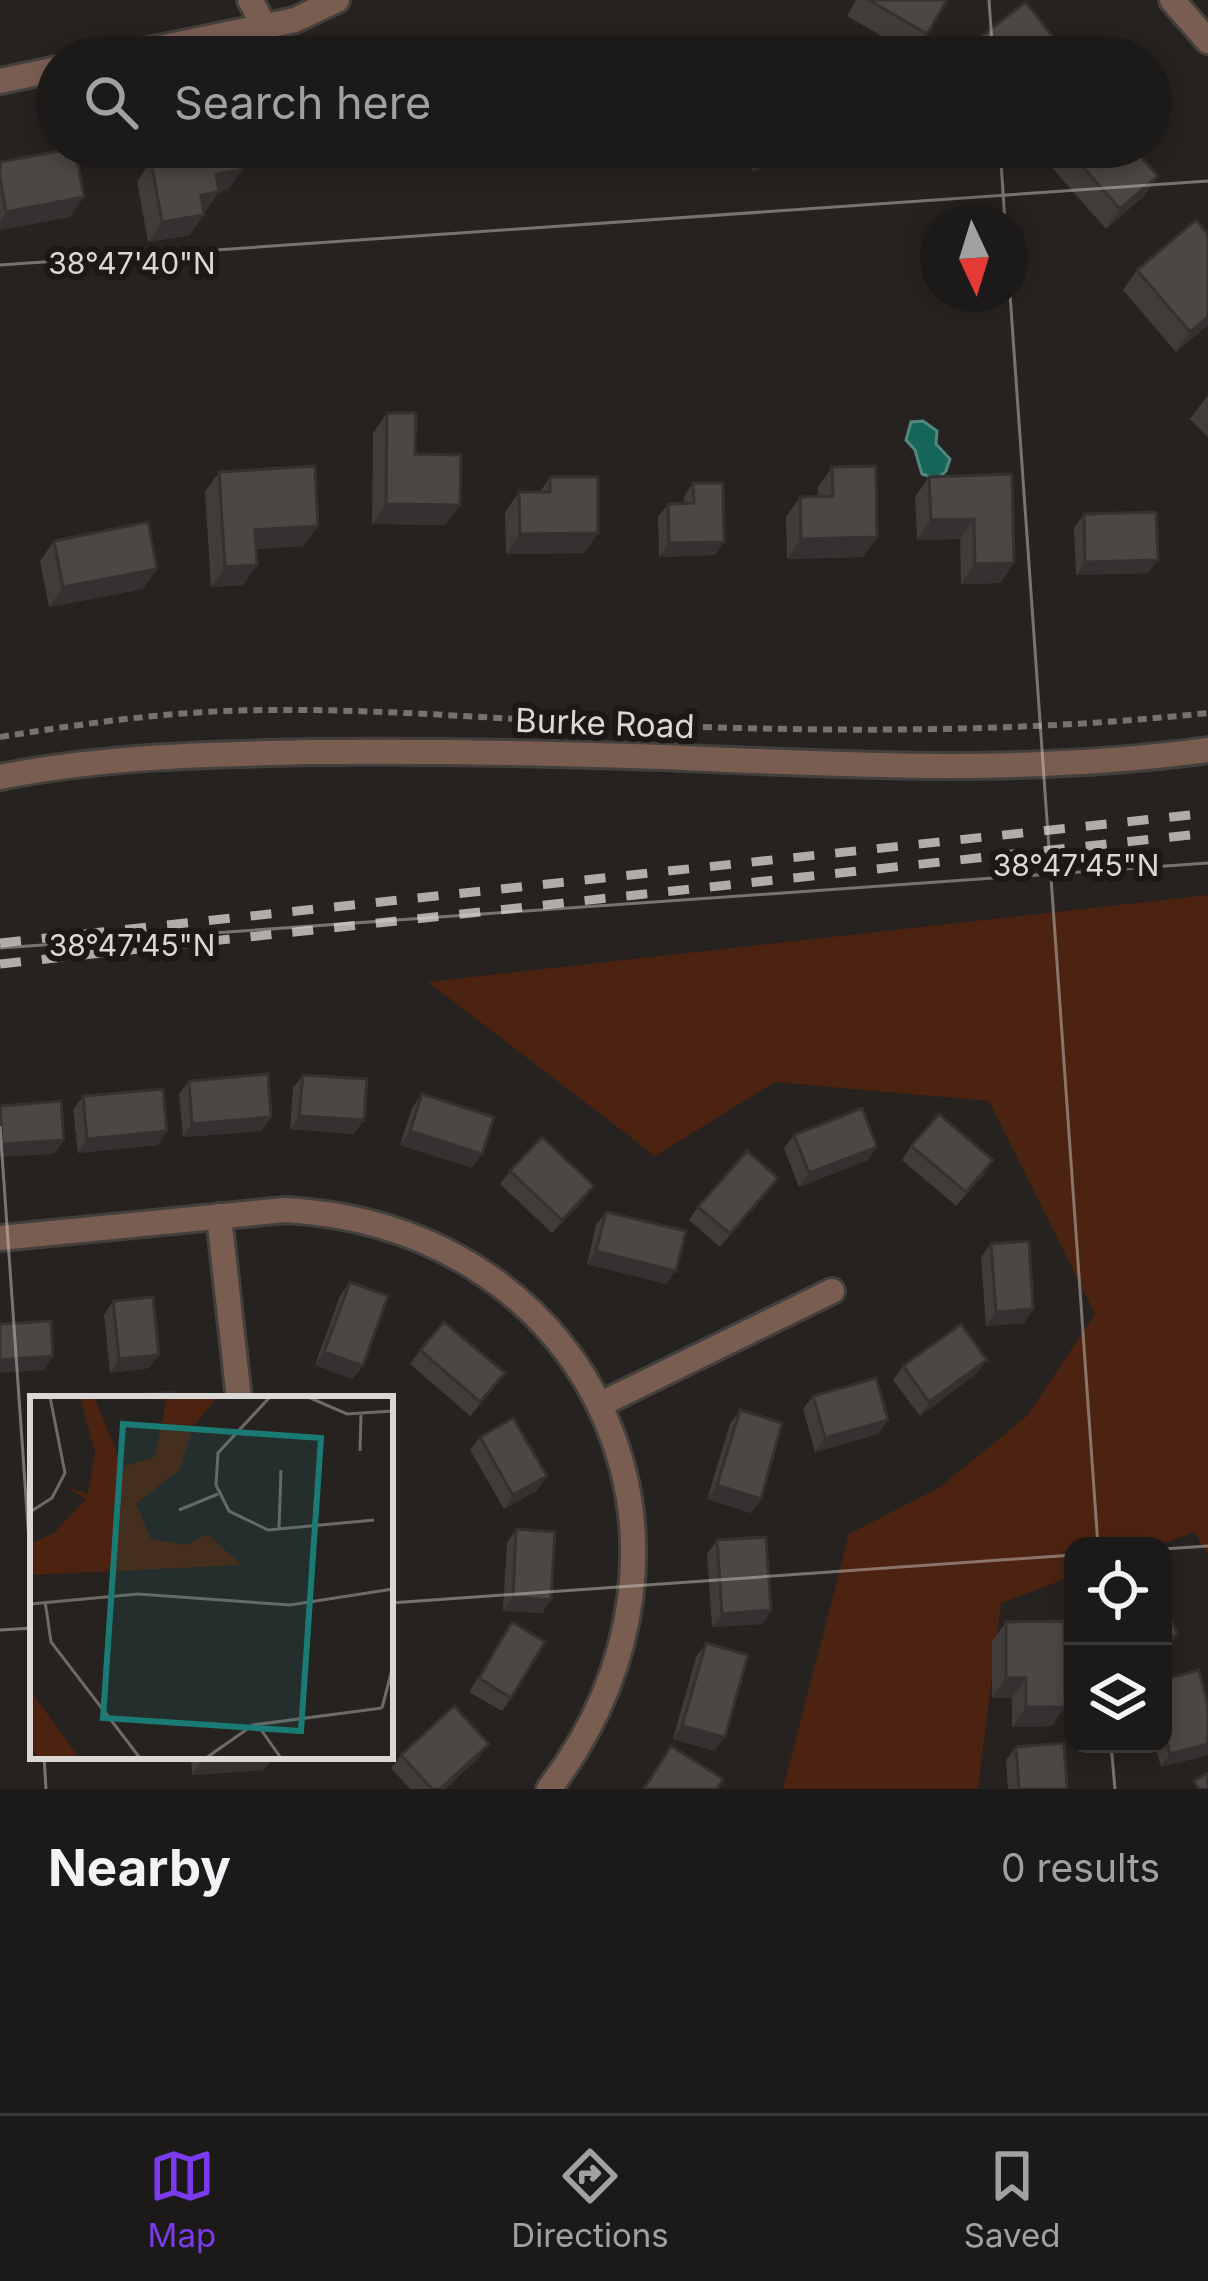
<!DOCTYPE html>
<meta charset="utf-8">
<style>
body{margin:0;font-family:Inter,sans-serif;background:#252321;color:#f1f3f6}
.controls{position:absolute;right:36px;bottom:36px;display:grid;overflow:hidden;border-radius:24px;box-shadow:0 6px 18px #0003}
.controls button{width:108px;height:108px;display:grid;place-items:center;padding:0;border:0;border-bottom:3px solid #3a3837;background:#1c1a18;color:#f1f3f6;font:60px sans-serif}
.compass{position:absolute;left:920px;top:204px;width:108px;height:108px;border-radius:50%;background:#1c1a18;box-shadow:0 6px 18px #0003;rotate:176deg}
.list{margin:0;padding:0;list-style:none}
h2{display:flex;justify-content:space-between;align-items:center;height:156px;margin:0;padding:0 48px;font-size:51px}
h2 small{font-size:39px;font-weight:400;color:#a0a1a2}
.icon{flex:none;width:66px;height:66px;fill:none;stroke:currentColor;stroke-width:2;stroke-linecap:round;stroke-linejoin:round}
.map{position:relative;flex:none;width:1208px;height:1789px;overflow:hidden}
.search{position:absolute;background:#1c1a18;box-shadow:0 6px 18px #0003;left:36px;right:36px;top:36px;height:132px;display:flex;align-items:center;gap:30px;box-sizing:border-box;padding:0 42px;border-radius:66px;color:#a0a1a2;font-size:45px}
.sheet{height:324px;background:#1c1a18}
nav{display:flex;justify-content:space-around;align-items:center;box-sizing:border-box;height:168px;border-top:3px solid #3a3837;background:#1c1a18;font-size:33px;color:#a0a1a2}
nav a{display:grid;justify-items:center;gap:6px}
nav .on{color:#7c3aed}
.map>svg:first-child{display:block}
.green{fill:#4c2311}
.water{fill:#166559;stroke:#51877e;stroke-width:3}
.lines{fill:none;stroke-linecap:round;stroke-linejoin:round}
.minor-casing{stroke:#433f3d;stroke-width:30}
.tertiary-casing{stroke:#433f3d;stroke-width:30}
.path{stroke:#757270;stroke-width:6;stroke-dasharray:9 6;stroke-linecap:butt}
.minor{stroke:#7a5d51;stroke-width:24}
.tertiary{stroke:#7a5d51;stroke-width:24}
.rail{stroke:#afacaa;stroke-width:9;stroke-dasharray:21 21;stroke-linecap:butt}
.wall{fill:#413c3a}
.shaded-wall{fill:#353130}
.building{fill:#4c4644;stroke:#353130;stroke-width:3}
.ticks{fill:none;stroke:#dad7d5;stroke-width:3;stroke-opacity:0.45}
.labels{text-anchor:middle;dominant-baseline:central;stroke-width:12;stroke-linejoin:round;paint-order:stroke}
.street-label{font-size:33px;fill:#dad7d5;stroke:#1d1816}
.inset-road{fill:none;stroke:#6e6a68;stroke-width:3}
.view{fill:#197b73;fill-opacity:0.15;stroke:#197b73;stroke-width:6}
.inset-edge{fill:none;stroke:#dad7d5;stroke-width:6}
.ticks-label{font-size:30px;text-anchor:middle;fill:#dad7d5;stroke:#1d1816;stroke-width:12;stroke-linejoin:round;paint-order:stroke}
</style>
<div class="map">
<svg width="1208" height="1789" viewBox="0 0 1208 1789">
<rect width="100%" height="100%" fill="#262220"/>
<path class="green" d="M1208,895V1555L1195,1532L1156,1546H1073V1576L1001,1603L978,1789H783L849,1534L940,1487L1027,1416L1095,1314L989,1101L775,1082L655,1156L428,982Z"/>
<path class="water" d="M923,421L937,431L936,444L950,459L946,471L937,479L922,474L915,450L906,440L911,422Z"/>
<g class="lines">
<defs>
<path id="minor" d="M250,0L265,27
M1172,0L1208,41
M116,57L295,20L337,0
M0,81L57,69
M219,1216L239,1399
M0,1238L285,1210C595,1227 736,1544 549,1789
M601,1404L832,1291"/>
<path id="tertiary" d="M0,777C104,756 212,754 317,752C433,751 548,753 663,757C846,765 1026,775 1208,750"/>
</defs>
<use href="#minor" class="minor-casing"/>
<use href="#tertiary" class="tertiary-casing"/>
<path class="path" d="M0,737C75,725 149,714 226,711C356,706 487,719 617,724C813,732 1012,734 1208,713"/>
<use href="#minor" class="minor"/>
<use href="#tertiary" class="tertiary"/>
<path class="rail" d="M0,943L1208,813
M0,964L1208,833"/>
</g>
<path class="wall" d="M856,0H947L913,54L847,16Z
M974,42L1068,57H964Z
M333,147H428L338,168Z
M516,147H547L529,163Z
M744,147H796L787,159L753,172Z
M1067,149L1158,176L1144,196L1106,229L1053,169Z
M151,161L228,190L219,192L204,212L190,235L148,242L137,181Z
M0,162L70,217L0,230Z
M1208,234V325L1176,352L1123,290L1137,270Z
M1208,395V437L1190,419Z
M387,413L415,454L446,525L372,524L373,433Z
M832,467L877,537L863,557L787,559L786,517L800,497H818V487Z
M219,472L318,526L304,546L256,549L257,565L243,585L211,587L205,492Z
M1012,474L1014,563L1000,583L961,584L960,539L917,540L915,497L929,477Z
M550,477L598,533L584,553L506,554L505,512L519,492H540Z
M693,483L715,555L659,557L658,517L668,504L684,503V497Z
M1084,514L1148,573L1076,575L1074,528Z
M54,541L143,589L49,607L40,561Z
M303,1075L354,1134L290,1129L293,1088Z
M189,1081L271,1117L261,1131L183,1137L179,1094Z
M422,1094L472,1168L400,1145L412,1108Z
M83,1096L158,1145L78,1153L73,1110Z
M794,1135L868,1160L799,1187L784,1148Z
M911,1146L984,1174L956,1206L902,1160Z
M510,1171L584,1200L552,1233L500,1184Z
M768,1192L720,1247L689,1220L698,1207Z
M606,1212L666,1284L587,1264L596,1225Z
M991,1244L1033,1309L1024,1323L986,1326L981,1257Z
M350,1282L353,1379L315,1365L340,1296Z
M113,1301L149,1368L110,1373L104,1315Z
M420,1350L495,1387L470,1416L410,1364Z
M903,1366L977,1373L920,1416L893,1380Z
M813,1396L888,1420L878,1434L815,1452L803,1409Z
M740,1410L761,1499L751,1513L707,1499L730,1424Z
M480,1437L538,1490L504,1509L470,1450Z
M516,1529L551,1600L542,1613L503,1611L507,1543Z
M717,1540L771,1610L762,1624L712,1627L707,1554Z
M512,1622L511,1698L502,1711L469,1692Z
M1006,1622L1065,1707L1051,1726L1012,1727V1698H992V1642Z
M706,1643L715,1751L673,1739L696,1657Z
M1163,1680L1208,1706V1755L1161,1767L1155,1744H1163Z
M1016,1747L1067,1789H1008L1006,1760Z
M401,1755L479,1758L445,1789H410L391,1768Z
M191,1756H274L264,1770L192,1775Z"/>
<path class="shaded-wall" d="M380,147H428L338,168L347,155Z
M540,147H547L529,163Z
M796,147L787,159L753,172L763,158Z
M242,170L228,190L202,194L216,174Z
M1158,176L1144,196L1106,229L1120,209Z
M219,192L205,212L187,215L201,195Z
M84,197L70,217L0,230V221L6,212Z
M204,215L190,235L148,242L162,222Z
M1208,317V325L1176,352L1190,332Z
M386,504L460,505L446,525L372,524Z
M974,519L960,539L917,540L931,520Z
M318,526L304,546L241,550L255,530Z
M598,533L584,553L506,554L520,534Z
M877,537L863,557L787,559L801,539Z
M724,542L715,555L659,557L669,543Z
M1158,560L1148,573L1076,575L1085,562Z
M1014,563L1000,583L961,584L975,564Z
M257,565L243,585L211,587L225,567Z
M157,569L143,589L49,607L63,587Z
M299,1116L364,1120L354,1134L290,1129Z
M271,1117L261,1131L183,1137L192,1124Z
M167,1131L158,1145L78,1153L87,1139Z
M410,1131L482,1154L472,1168L400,1145Z
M64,1140L54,1154L0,1157V1147L2,1144Z
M877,1147L868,1160L799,1187L809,1173Z
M778,1178L768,1192L720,1247L730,1234Z
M594,1186L584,1200L552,1233L562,1220Z
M596,1251L676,1271L666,1284L587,1264Z
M1033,1309L1024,1323L986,1326L996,1312Z
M324,1352L363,1366L353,1379L315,1365Z
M159,1355L149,1368L110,1373L119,1359Z
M53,1356L44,1370L0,1373V1360Z
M987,1360L977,1373L920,1416L929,1402Z
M888,1420L878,1434L815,1452L825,1438Z
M547,1476L538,1490L504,1509L513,1495Z
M717,1485L761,1499L751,1513L707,1499Z
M513,1597L551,1600L542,1613L503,1611Z
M771,1610L762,1624L712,1627L722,1614Z
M1178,1634L1169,1648L1163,1651V1642Z
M1006,1678H1026L1012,1698H992Z
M1026,1707H1065L1051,1726L1012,1727Z
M682,1726L725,1737L715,1751L673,1739Z
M489,1744L479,1758L445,1789H440Z
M1208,1744V1755L1161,1767L1170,1754Z
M274,1756L264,1770L192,1775L202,1761Z"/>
<path class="building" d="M869,0H947L927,34Z
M1026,2L1068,57H985L974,42Z
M571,47L580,57H559Z
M238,147L242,170L216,174L219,192L201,195L204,215L162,222L151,161Z
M345,147H380L347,155Z
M759,147H793L763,158Z
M1070,147H1132L1158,176L1120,209L1067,149Z
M75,148L84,197L6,212L0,177V162Z
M1196,220L1208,234V317L1190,332L1137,270Z
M387,413H416L415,454L461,455L460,505L386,504Z
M315,466L318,526L255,530L257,565L225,567L219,472Z
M876,466L877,537L801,539L800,497L833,496L832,467Z
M1012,474L1014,563L975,564L974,519L931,520L929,477Z
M550,477H598V533L520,534L519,492H550Z
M693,483H723L724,542L669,543L668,504L694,503Z
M1156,512L1158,560L1085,562L1084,514Z
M148,522L157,569L63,587L54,541Z
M268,1074L271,1117L192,1124L189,1081Z
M303,1075L367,1079L364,1120L299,1116Z
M163,1089L167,1131L87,1139L83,1096Z
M422,1094L494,1117L482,1154L410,1131Z
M61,1101L64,1140L2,1144L0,1106Z
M862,1108L877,1147L809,1173L794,1135Z
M939,1114L993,1160L966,1192L911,1146Z
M542,1137L594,1186L562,1220L510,1171Z
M747,1151L778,1178L730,1234L698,1207Z
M606,1212L686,1231L676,1271L596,1251Z
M1029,1241L1033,1309L996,1312L991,1244Z
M350,1282L388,1296L363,1366L324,1352Z
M153,1297L159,1355L119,1359L113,1301Z
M51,1321L53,1356L0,1360V1324Z
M444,1322L505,1373L480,1402L420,1350Z
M961,1324L987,1360L929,1402L903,1366Z
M876,1378L888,1420L825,1438L813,1396Z
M173,1392V1399H135V1395Z
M740,1410L782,1423L761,1499L717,1485Z
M513,1418L547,1476L513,1495L480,1437Z
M516,1529L555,1532L551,1600L513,1597Z
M766,1537L771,1610L722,1614L717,1540Z
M390,1544L393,1592H390Z
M1163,1604L1178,1634L1163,1642Z
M1064,1621L1065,1707H1026V1678H1006V1622Z
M512,1622L545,1642L511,1698L479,1678Z
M706,1643L748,1655L725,1737L682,1726Z
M1199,1670L1208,1706V1744L1170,1754L1163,1726V1680Z
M454,1706L489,1744L440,1789H432L401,1755Z
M1064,1743L1067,1789H1019L1016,1747Z
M671,1746L723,1779L717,1789H644Z
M201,1756H274L202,1761Z
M1208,1773V1789H1199L1194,1781Z"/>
<path class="ticks" d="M989,0L993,57M1000,147L1005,222M0,265L1208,181M1010,294L1098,1546M0,948L1208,863M0,1126L33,1598M1163,1549L1208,1546M390,1603L1073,1555M0,1630L33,1628M1111,1744L1115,1789M44,1756L46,1789"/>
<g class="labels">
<g class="street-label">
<text transform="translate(605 723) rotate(2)">Burke Road</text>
</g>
</g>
<g transform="translate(30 1396)">
<rect width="363" height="363" fill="#262220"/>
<path d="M50,1H64L93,70L125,61L137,1H187L163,31L149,74L106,108L121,143L156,149L177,138L212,169L0,179V148L24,137L56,103L35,90L58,98L65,56ZM0,294L49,362H9L0,349Z" fill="#4c2311"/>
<path class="inset-road" d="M240,1L188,57L186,89L199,115L238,134L344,124M278,1L317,18L363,15M330,55L331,19M149,114L188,98M0,116L22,102L35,77L20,1M249,133L251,74M15,205L21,246L110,362M0,208L108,198L260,209L363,193M352,312L363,270M227,328L251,362M176,362L223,329L352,312"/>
<path class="view" d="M93,28L291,42L271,335L73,322Z"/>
<rect width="363" height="363" class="inset-edge"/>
</g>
<g class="ticks-label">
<text x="132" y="274">38°47'40"N</text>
<text x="1076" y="876">38°47'45"N</text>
<text x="132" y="956">38°47'45"N</text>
</g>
</svg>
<div class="controls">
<button><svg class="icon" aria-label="locate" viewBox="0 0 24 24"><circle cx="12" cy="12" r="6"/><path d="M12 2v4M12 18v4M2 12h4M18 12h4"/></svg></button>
<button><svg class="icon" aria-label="layers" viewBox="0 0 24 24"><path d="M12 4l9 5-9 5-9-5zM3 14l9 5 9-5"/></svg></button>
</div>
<svg class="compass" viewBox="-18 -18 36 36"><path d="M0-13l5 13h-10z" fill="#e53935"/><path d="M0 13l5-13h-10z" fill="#a0a1a2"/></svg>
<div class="search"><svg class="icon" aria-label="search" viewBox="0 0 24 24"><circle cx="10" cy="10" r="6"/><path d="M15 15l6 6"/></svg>Search here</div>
</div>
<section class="sheet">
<h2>Nearby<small>0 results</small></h2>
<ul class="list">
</ul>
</section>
<nav>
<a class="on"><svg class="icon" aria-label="map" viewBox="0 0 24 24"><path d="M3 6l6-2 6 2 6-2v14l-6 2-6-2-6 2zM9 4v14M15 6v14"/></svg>Map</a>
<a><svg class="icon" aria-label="directions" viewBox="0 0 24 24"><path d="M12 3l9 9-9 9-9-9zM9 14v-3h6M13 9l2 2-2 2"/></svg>Directions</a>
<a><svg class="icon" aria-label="saved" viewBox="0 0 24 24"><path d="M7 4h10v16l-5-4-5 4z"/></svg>Saved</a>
</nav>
